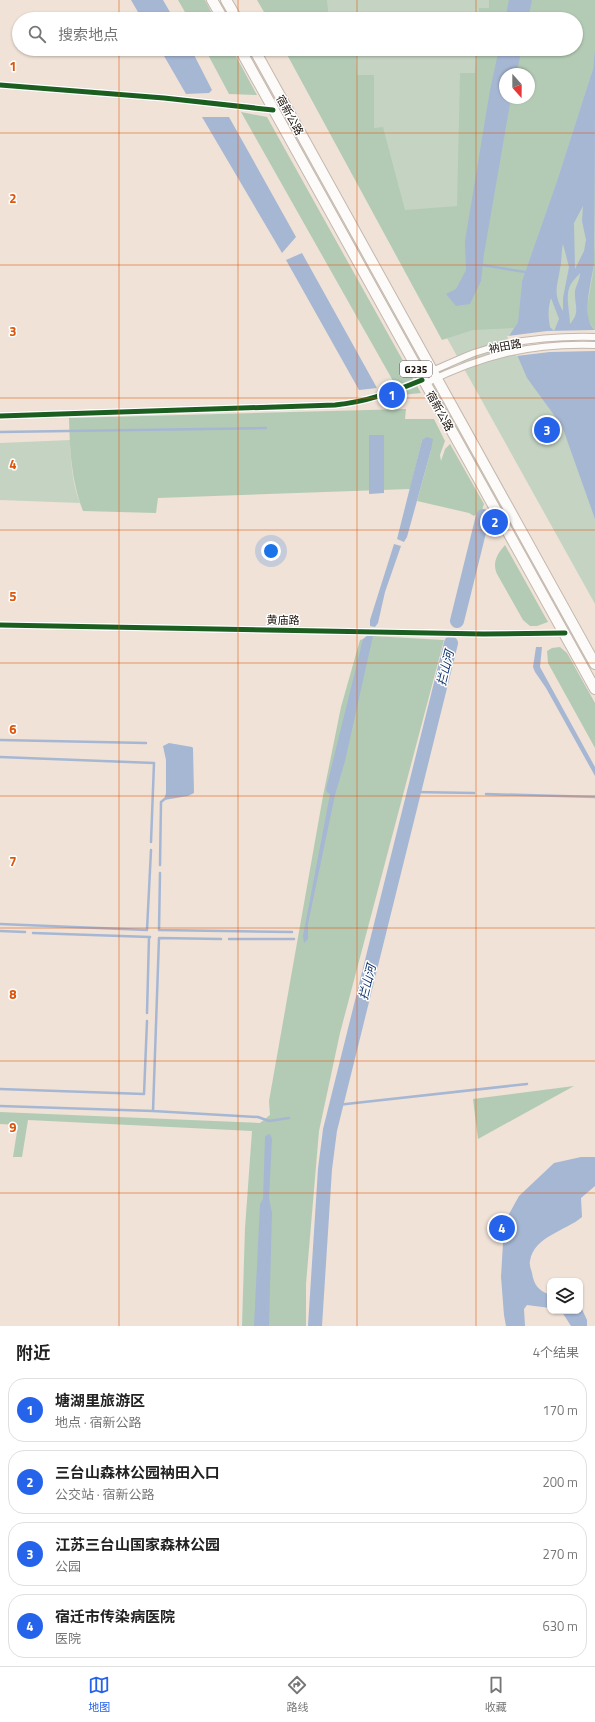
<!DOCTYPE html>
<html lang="zh">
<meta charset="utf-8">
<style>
body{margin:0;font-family:"Titillium Web","Noto Sans SC",sans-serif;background:#f2f2f2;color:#222}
.controls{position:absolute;right:12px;bottom:12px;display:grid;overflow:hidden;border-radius:8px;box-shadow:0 1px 3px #0004}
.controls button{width:36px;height:36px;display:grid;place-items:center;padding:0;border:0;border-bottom:1px solid #e0e0e0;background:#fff;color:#222;font:20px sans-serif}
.compass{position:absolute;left:499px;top:68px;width:36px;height:36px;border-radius:50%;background:#fff;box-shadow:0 1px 3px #0004;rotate:159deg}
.you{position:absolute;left:271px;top:551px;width:14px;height:14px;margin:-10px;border:3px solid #fff;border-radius:50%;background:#1a73e8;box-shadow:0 0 0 6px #1a73e833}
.badge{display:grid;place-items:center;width:26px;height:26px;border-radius:50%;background:#2563eb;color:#fff;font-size:13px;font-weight:700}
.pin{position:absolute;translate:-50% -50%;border:2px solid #fff;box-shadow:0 1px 4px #0006}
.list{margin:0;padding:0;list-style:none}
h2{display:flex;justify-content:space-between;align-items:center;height:52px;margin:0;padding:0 16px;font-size:17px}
h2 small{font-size:13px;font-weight:400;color:#767676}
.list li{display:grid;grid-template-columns:26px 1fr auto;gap:12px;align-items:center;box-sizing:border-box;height:64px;margin:0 8px 8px;padding:0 8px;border:1px solid #e0e0e0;border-radius:16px}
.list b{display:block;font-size:15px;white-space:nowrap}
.list p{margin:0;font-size:13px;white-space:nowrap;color:#767676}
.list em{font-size:13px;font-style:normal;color:#767676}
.icon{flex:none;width:22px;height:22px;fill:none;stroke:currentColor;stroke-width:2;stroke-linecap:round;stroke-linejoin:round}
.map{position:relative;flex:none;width:595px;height:1326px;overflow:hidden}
.search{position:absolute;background:#fff;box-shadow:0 1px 3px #0004;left:12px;right:12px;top:12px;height:44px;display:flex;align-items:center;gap:10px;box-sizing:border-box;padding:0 14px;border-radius:22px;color:#767676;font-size:15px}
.sheet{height:340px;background:#fff}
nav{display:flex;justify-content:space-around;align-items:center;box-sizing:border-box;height:56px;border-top:1px solid #e0e0e0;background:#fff;font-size:11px;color:#767676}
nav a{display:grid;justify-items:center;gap:2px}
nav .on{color:#2563eb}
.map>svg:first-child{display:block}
.green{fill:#c5d4c2;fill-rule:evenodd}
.forest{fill:#b3cbb4;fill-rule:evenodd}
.water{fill:#a6b7d4;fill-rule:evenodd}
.pier{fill:#f0e2d6}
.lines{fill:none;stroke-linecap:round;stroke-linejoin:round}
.stream{stroke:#a6b7d4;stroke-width:2.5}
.river{stroke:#a6b7d4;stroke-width:14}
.minor-casing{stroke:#c3b8ae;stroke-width:8}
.trunk-casing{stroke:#c3b8ae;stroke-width:12}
.minor{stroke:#fdfbf9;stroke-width:6}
.trunk{stroke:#fdfbf9;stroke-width:10}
.cycleway-casing{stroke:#fff;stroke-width:8}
.cycleway{stroke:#1b5e20;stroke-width:5}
.grid{fill:none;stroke:#de550c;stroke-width:1;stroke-opacity:0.55}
.labels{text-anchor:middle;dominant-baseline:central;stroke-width:3;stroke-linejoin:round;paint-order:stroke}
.shield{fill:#fff;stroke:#5d5752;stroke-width:1}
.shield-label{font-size:10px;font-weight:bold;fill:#180f08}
.street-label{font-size:11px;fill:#180f08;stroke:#fff}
.water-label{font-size:12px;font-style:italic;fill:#0d3068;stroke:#fff}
.grid-label{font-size:13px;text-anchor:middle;font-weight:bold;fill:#de550c;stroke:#fff;stroke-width:3;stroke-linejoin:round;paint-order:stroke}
</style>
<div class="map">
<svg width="595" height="1326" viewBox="0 0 595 1326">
<rect width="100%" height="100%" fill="#f0e2d6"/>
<path class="green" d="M259,0H595V604L286,49H576V19H270ZM505,74H529V98H505Z
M70,440C71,462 72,482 80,503L0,500V443Z"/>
<path class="forest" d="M178,0H205L215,19H189Z
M257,0H327L329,19H268Z
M489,0H595V48L593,69L557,181L522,281L518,322L514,328L473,330L442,340L284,49H356L357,75H374V128L383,127L405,210L457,206L460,73H475L477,49H576V19H478L479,8H489ZM505,74H529V98H505Z
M205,49H232L257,95L229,94Z
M241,112L267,117L421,393L401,395Z
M595,240V330L588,320V303L593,273Z
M406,409L405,419H434L445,441L440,455L441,461L445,449L450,444L484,504L482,510L474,516L469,513L417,501L431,450L422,440L410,489L158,498L156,513L83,511C71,479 70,452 69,418Z
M505,545L548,622L537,626H530L523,620L497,574C492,563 497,554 505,545Z
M373,636L444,640L340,1033L319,1131L306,1284V1326H242L245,1228L252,1131L28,1120L22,1157H13L18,1125L0,1124V1112L260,1123L270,1115L269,1101L323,796L341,707L360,640Z
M560,647L567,653L595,703V748L548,663L547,651L552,648Z
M574,1086L478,1139L473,1099Z"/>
<path class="water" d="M131,0H163L174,19H142Z
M509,0H532L528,19H505Z
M595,48C595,119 595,191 594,263C592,280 580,318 595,330V519L562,426L527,378L509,336L518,322L522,281L557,181L593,69ZM583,206L582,221L586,240L584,251L575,269L574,223ZM563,244L569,267L563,298V311C553,294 557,287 560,269C562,261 561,252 563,244ZM580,273C580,280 576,285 575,291C574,306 581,311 570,324C570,313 565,296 570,286C572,281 577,277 580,273ZM551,298L559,319L554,331L550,327C548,316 548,308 551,298Z
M160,49H191L212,90L209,93L186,94Z
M499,49H522L516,74H505V98H511L484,254L481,281L470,304L456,306L446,294L456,289L466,270L465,241L490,90Z
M202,117H229L296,237L282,253Z
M302,253L377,388L359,390L286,260Z
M369,435H384V493L369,494Z
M427,437L433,439L431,450L407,537L404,542L397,539L422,440Z
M394,544L401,546L385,592L378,623L375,627L370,626V620Z
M368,635L373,636L345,761L335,795L308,924V939L304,943L303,936L330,794L327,792L326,789L363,639Z
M536,647H542L540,667L595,767V776L546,688L535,672L533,667Z
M169,743L192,747L193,748L194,793L188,796L164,800L166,793V760L163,746Z
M270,1134L272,1139L269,1198L272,1213L269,1326H254L260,1204L263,1199L265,1136Z
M581,1157H595V1186L581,1198L582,1217C566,1231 534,1236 530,1261C529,1264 531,1269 532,1273C534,1285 538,1290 550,1295V1308L527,1305L524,1309L525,1326H506L504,1315L501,1277L503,1243L509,1214L519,1196L554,1163Z
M580,1305L587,1320V1326H571L562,1312L558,1311H580Z"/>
<path class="pier" d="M595,330V351L550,352L516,356L507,336L547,331Z"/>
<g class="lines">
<path class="stream" d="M483,265L525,272
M0,432L266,428
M0,740L146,743
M0,757L154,763L151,842
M414,792L474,793
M486,794L595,797
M160,865L161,802L166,798
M160,873L159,930L292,932
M0,924L147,930L151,850
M0,931L25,932
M33,933L150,937
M229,939H294
M147,1013L149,937
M0,1089L144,1094L147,1021
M337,1105L527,1084
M0,1106L153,1111L258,1117L269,1121L289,1118
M153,1111L159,938L221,939"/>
<path class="river" d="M457,621L483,516
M315,1326L325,1169L330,1130L451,643"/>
<defs>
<path id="minor" d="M0,85L164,98L273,110
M420,376C438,369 456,360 474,353C512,340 555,336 595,337
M424,384C482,355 531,343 595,345
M0,416L335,405C366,402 393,392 422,380
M0,625L483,634L565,633"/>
<path id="trunk" d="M212,0L223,19
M226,0L237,19
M240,49L595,689
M254,49L595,664"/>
</defs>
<use href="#minor" class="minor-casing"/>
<use href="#trunk" class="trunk-casing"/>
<use href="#minor" class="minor"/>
<use href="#trunk" class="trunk"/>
<defs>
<path id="cycleway" d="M0,85L164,98L273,110
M0,416L335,405C366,402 393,392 422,380
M0,625L483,634L565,633"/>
</defs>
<use href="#cycleway" class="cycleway-casing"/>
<use href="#cycleway" class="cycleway"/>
</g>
<path class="grid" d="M119,0V19M238,0V19M357,0V19M476,0V19M119,49V1326M238,49V1326M357,49V1326M476,49V1326M0,133H595M0,265H595M0,398H595M0,530H595M0,663H595M0,796H595M0,928H595M0,1061H595M0,1193H595"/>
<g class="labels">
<rect class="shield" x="400" y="361" width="32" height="16" rx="3"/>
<g class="shield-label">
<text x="416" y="369">G235</text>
</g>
<g class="street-label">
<text transform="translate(290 115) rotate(61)">宿新公路</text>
<text transform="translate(505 346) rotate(-11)">衲田路</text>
<text transform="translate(440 411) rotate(61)">宿新公路</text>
<text transform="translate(283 620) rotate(1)">黄庙路</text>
</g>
<g class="water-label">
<text transform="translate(445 668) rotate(-76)">拦山河</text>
<text transform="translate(367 982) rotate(-76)">拦山河</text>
</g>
</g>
<g class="grid-label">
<text x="13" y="71">1</text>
<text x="13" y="203">2</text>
<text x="13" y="336">3</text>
<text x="13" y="469">4</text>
<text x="13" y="601">5</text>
<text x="13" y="734">6</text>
<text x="13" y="866">7</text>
<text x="13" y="999">8</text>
<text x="13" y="1132">9</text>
</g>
</svg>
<div class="controls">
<button><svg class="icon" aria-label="layers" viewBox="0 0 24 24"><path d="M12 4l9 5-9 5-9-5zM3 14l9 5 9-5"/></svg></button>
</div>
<svg class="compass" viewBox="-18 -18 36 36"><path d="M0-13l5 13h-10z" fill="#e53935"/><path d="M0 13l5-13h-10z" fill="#767676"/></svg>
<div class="you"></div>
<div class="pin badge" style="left:392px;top:395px">1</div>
<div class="pin badge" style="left:495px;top:522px">2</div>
<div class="pin badge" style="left:547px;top:430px">3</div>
<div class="pin badge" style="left:502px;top:1228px">4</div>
<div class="search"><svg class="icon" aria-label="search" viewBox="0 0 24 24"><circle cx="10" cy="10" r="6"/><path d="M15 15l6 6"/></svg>搜索地点</div>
</div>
<section class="sheet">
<h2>附近<small>4个结果</small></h2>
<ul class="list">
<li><span class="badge">1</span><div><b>塘湖里旅游区</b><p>地点 · 宿新公路</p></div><em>170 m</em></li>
<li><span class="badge">2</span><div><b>三台山森林公园衲田入口</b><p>公交站 · 宿新公路</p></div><em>200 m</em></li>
<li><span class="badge">3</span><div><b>江苏三台山国家森林公园</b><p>公园</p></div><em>270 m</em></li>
<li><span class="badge">4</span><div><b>宿迁市传染病医院</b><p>医院</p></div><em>630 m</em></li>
</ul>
</section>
<nav>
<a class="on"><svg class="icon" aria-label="map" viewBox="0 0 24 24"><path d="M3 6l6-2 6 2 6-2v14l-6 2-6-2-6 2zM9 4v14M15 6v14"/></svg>地图</a>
<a><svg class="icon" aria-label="directions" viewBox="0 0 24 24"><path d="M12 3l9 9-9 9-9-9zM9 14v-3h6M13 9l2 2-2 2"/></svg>路线</a>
<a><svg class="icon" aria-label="saved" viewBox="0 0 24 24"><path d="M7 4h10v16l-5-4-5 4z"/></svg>收藏</a>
</nav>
